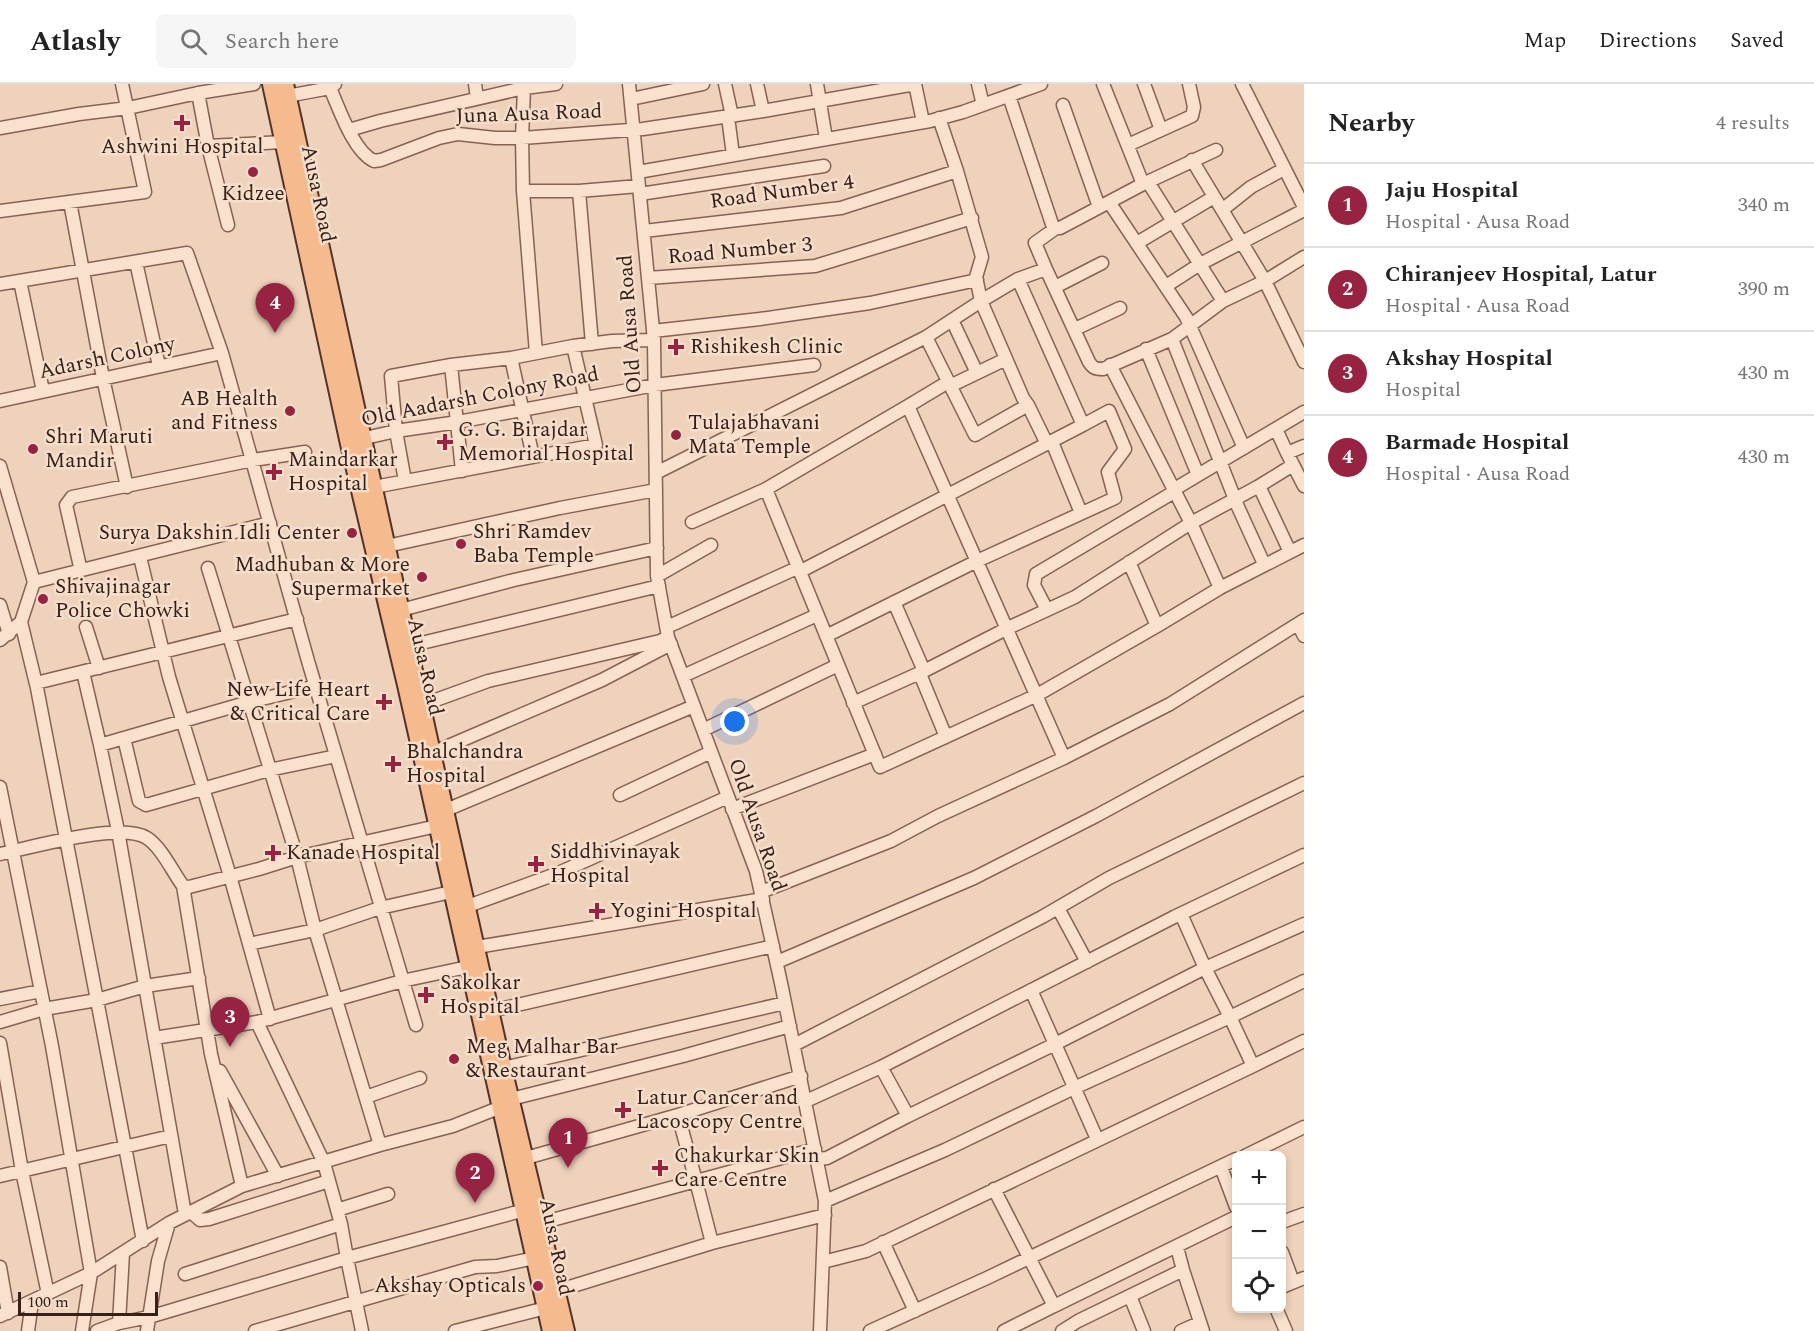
<!DOCTYPE html>
<meta charset="utf-8">
<style>
body{margin:0;font-family:Spectral,serif;background:#f6f6f6;color:#222}
.controls{position:absolute;right:18px;bottom:18px;display:grid;overflow:hidden;border-radius:9px;box-shadow:0 3px 9px #0003}
.controls button{width:54px;height:54px;display:grid;place-items:center;padding:0;border:0;border-bottom:2px solid #e0e0e0;background:#fff;color:#222;font:30px sans-serif}
.scale{position:absolute;left:18px;bottom:15px;width:140px;box-sizing:border-box;padding-left:6px;border:3px solid #35201a;border-top:0;font-size:16px;line-height:21px;white-space:nowrap;color:#35201a;-webkit-text-stroke:4px #f6deca;paint-order:stroke}
.you{position:absolute;left:735px;top:638px;width:21px;height:21px;margin:-15px;border:4px solid #fff;border-radius:50%;background:#1a73e8;box-shadow:0 0 0 9px #1a73e833}
.badge{display:grid;place-items:center;width:39px;height:39px;border-radius:50%;background:#972242;color:#fff;font-size:20px;font-weight:700}
.pin{position:absolute;translate:-50% -50px;filter:drop-shadow(0 2px 3px #0008)}
.pin::after{content:'';position:absolute;top:32px;width:21px;height:18px;background:inherit;clip-path:polygon(0 0,100% 0,50% 100%)}
.list{margin:0;padding:0;list-style:none}
h2{display:flex;justify-content:space-between;align-items:center;height:78px;margin:0;padding:0 24px;font-size:26px}
h2 small{font-size:20px;font-weight:400;color:#767676}
.list li{display:grid;grid-template-columns:39px 1fr auto;gap:18px;align-items:center;box-sizing:border-box;height:84px;padding:0 24px;border-top:2px solid #e0e0e0}
.list b{display:block;font-size:22px;white-space:nowrap}
.list p{margin:0;font-size:20px;white-space:nowrap;color:#767676}
.list em{font-size:20px;font-style:normal;color:#767676}
.icon{flex:none;width:33px;height:33px;fill:none;stroke:currentColor;stroke-width:2;stroke-linecap:round;stroke-linejoin:round}
.map{position:relative;flex:none;width:1304px;height:1247px;overflow:hidden}
header{display:flex;align-items:center;gap:36px;box-sizing:border-box;height:84px;padding:0 30px;background:#fff;border-bottom:2px solid #e0e0e0}
header strong{font-size:28px}
nav{display:flex;gap:33px;margin-inline-start:auto;font-size:21px}
.search{width:420px;height:54px;background:#f6f6f6;display:flex;align-items:center;gap:15px;box-sizing:border-box;padding:0 21px;border-radius:9px;color:#767676;font-size:22px}
main{display:flex}
aside{flex:1;background:#fff}
.map>svg:first-child{display:block}
.lines{fill:none;stroke-linecap:round;stroke-linejoin:round}
.minor-casing{stroke:#866254;stroke-width:15}
.major-casing{stroke:#533229;stroke-width:20}
.minor{stroke:#fae1ce;stroke-width:12}
.major{stroke:#f5bb8f;stroke-width:16}
.poi-dot{fill:#972242;stroke:#f6deca;stroke-width:2}
.labels{text-anchor:middle;dominant-baseline:central;stroke-width:5;stroke-linejoin:round;paint-order:stroke}
.street-label{font-size:21px;fill:#35201a;stroke:#f6deca}
.poi-label{font-size:21px;fill:#35201a;stroke:#f6deca;text-anchor:start}
</style>
<header>
<strong>Atlasly</strong>
<div class="search"><svg class="icon" aria-label="search" viewBox="0 0 24 24"><circle cx="10" cy="10" r="6"/><path d="M15 15l6 6"/></svg>Search here</div>
<nav><a>Map</a><a>Directions</a><a>Saved</a></nav>
</header>
<main>
<div class="map">
<svg width="1304" height="1247" viewBox="0 0 1304 1247">
<rect width="100%" height="100%" fill="#efd2bb"/>
<g class="lines">
<defs>
<path id="minor" d="M475,0L477,14
M629,0L654,256L657,492L668,553L756,787L781,899L825,1117L820,1247
M725,0L732,32
M757,0L763,27
M817,0L826,55
M915,0L923,38
M978,0L983,21
M1103,0L1143,100
M1144,0L1161,46
M1242,0L1304,123
M330,4C339,24 353,67 374,77L381,76L439,54L458,50L495,54H522L643,45L763,27L915,0
M198,9L208,62L284,58
M1009,12L1053,143L1060,144L1143,100L1216,66
M282,13L330,4L335,0
M631,15L703,0
M1063,21L1099,123
M728,33L733,71
M0,44L79,30L128,24L198,9L254,0
M349,46L380,37L524,4L556,0
M1128,61L1192,32L1194,23L1189,0
M208,62L228,141
M1192,76L1265,197L1304,278
M638,88L930,37L963,28L1041,0
M1148,98L1223,217
M523,107L522,54L524,4
M579,107L639,102
M640,110L824,82
M70,118L103,294L127,403
M1109,118L1186,233L1244,364
M1222,126L1251,103L1284,85
M0,127L145,108L122,0
M644,147L841,124L957,87
M1137,159L1214,113
M136,178L159,282
M1046,185L1089,278C1093,284 1095,285 1103,285L1172,255L1223,217L1265,197L1304,173
M648,194L815,182L972,134
M20,197L43,307
M0,200L187,169L222,269L308,577L416,941
M1166,202L1200,180L1304,126
M1055,203L1102,179
M952,236L977,289
M1075,245L1120,224
M653,247L760,235L870,219L977,196
M926,253L981,217L976,193L982,173L957,87L939,34
M1172,255L1238,423L1264,480
M1146,265L1198,391
M536,269L523,107H579L592,260
M511,274L533,373
M451,281L462,387
M950,302L1006,275
M0,317L222,269
M1028,321L1047,360
M1276,345L1287,369
M356,356L396,347L458,338L655,301L814,281
M1052,358L1081,429
M1304,362L1287,369L1304,402
M0,382L34,498L21,538L0,556
M656,389L926,253L975,351L1028,321L1023,314L981,217L1018,195L1046,185L1035,159L1056,144
M405,397L396,347L391,292L451,281L511,274L573,262L612,257L654,256
M1259,402L1293,381
M374,403L596,361L573,262
M766,405L880,683L1037,611L1157,542L1129,478
M1173,406L1304,328
M692,438L766,405L908,322
M387,462L560,424L656,406
M140,473L169,593L230,792L270,935
M208,484L297,773L315,846L380,1061
M81,487L66,421L72,413L253,376L305,368
M799,488L1083,341L1018,195
M657,492L711,461
M34,498L270,439
M1220,504L1191,439L1259,402L1290,468
M0,521L9,550
M401,526L514,496L657,464
M1047,526L1034,501L1036,490L1174,408
M1298,540L1304,552
M1157,542L1220,504L1304,461
M86,543L99,584
M667,543L797,484
M826,552L977,477L1115,414L1108,388L1125,365L1109,327L1083,341
M409,562L659,502
M924,587L1008,544L1075,513L1191,439L1110,281
M83,588L100,661L124,654
M920,590L946,653
M683,592L817,531
M36,599L297,535
M316,602L249,618L124,654L139,717L146,721L269,686L336,672
M853,619L924,587L894,518
M422,621L488,597L660,557L668,553
M703,646L838,581
M100,661L118,747L185,1130
M432,669L602,596L671,560
M1064,674L1170,620L1304,536
M0,703L52,962L91,1189L82,1247
M620,711L711,668
M732,725L875,670
M446,726L694,622
M0,770C30,764 122,737 147,754C162,764 172,787 183,802L189,803L259,785L297,773L437,742
M761,808L891,757L938,732L1064,674L908,322L948,298
M468,822L556,790L728,713
M1058,824L1087,878
M249,860L315,846L380,824L451,808
M477,863L763,815
M777,878L974,794L1096,732L1304,619
M0,915L41,907
M491,927L773,862
M0,938L44,925L97,916L37,604L21,538
M257,938L324,1079L341,1140L347,1174L525,1126
M154,954L257,938L402,897L477,881
M0,959L22,1087L48,1210
M794,961L1042,833L1109,794L1304,699
M1253,982L1304,957
M503,984L785,919
M220,987L278,1092
M366,1013L420,994
M511,1015L683,972L790,942
M806,1017L881,983L1174,833L1304,771
M678,1031L696,1097L815,1065
M908,1032L1055,960L1031,906
M1097,1055L1055,960L1205,884L1181,830
M1245,1072L1304,1043
M526,1074L678,1031L801,992
M817,1075L827,1074L908,1032L881,983
M1221,1083L1236,1123
M0,1092L171,1052
M242,1102L380,1061L453,1042L501,1023
M994,1105L1054,1222L1004,1247
M825,1117L945,1066L1074,1004L1230,933L1205,884L1304,840
M337,1126L388,1110
M191,1128L200,1136L209,1135L329,1097
M1282,1138L1304,1130
M541,1139L696,1097L712,1159L550,1209
M143,1157L97,916L145,902L199,894
M883,1158L915,1227
M712,1159L825,1131
M1282,1168L1293,1198
M823,1178L866,1167L1253,982L1230,933L1304,897
M0,1183L8,1229
M1183,1186L1203,1247
M185,1190L341,1140
M1282,1203L1304,1194
M1130,1212L1144,1247
M1054,1222L1236,1133
M1276,1224L1286,1247
M0,1232L91,1189L169,1139L242,1102L211,970L183,802
M119,1239L123,1169
M28,1247L32,1218
M97,1247L119,1239L149,1233L347,1174L362,1247
M147,1247L158,1177L169,1139
M255,1247L475,1183L497,1182L535,1174
M455,1247L546,1224
M870,1247L987,1194L1236,1075
M1062,1247L1078,1237L1183,1186L1177,1163
M1181,1247L1199,1239"/>
<path id="major" d="M271,0L349,360L406,601L551,1247
M285,0L432,669L503,984L566,1247"/>
</defs>
<use href="#minor" class="minor-casing"/>
<use href="#major" class="major-casing"/>
<use href="#minor" class="minor"/>
<use href="#major" class="major"/>
</g>
<g class="poi-dot">
<path d="M179 30h6v6h6v6h-6v6h-6v-6h-6v-6h6z"/>
<circle cx="253" cy="88" r="6"/>
<path d="M673 254h6v6h6v6h-6v6h-6v-6h-6v-6h6z"/>
<circle cx="290" cy="327" r="6"/>
<circle cx="676" cy="351" r="6"/>
<path d="M442 349h6v6h6v6h-6v6h-6v-6h-6v-6h6z"/>
<circle cx="33" cy="365" r="6"/>
<path d="M271 379h6v6h6v6h-6v6h-6v-6h-6v-6h6z"/>
<circle cx="352" cy="449" r="6"/>
<circle cx="461" cy="460" r="6"/>
<circle cx="422" cy="493" r="6"/>
<circle cx="43" cy="515" r="6"/>
<path d="M381 609h6v6h6v6h-6v6h-6v-6h-6v-6h6z"/>
<path d="M390 671h6v6h6v6h-6v6h-6v-6h-6v-6h6z"/>
<path d="M270 760h6v6h6v6h-6v6h-6v-6h-6v-6h6z"/>
<path d="M533 771h6v6h6v6h-6v6h-6v-6h-6v-6h6z"/>
<path d="M594 818h6v6h6v6h-6v6h-6v-6h-6v-6h6z"/>
<path d="M423 902h6v6h6v6h-6v6h-6v-6h-6v-6h6z"/>
<circle cx="454" cy="975" r="6"/>
<path d="M620 1017h6v6h6v6h-6v6h-6v-6h-6v-6h6z"/>
<path d="M657 1075h6v6h6v6h-6v6h-6v-6h-6v-6h6z"/>
<circle cx="538" cy="1202" r="6"/>
</g>
<g class="labels">
<g class="street-label">
<text transform="translate(529 30) rotate(-2)">Juna Ausa Road</text>
<text transform="translate(782 108) rotate(-8)">Road Number 4</text>
<text transform="translate(318 110) rotate(78)">Ausa Road</text>
<text transform="translate(740 167) rotate(-5)">Road Number 3</text>
<text transform="translate(630 240) rotate(-94)">Old Ausa Road</text>
<text transform="translate(107 274) rotate(-12)">Adarsh Colony</text>
<text transform="translate(480 313) rotate(-11)">Old Aadarsh Colony Road</text>
<text transform="translate(425 583) rotate(77)">Ausa Road</text>
<text transform="translate(757 741) rotate(71)">Old Ausa Road</text>
<text transform="translate(556 1163) rotate(78)">Ausa Road</text>
</g>
<g class="poi-label">
<text x="182" y="63" text-anchor="middle">Ashwini Hospital</text>
<text x="253" y="110" text-anchor="middle">Kidzee</text>
<text x="690" y="263">Rishikesh Clinic</text>
<text x="278" y="315" text-anchor="end">AB Health<tspan x="278" dy="24">and Fitness</tspan></text>
<text x="688" y="339">Tulajabhavani<tspan x="688" dy="24">Mata Temple</tspan></text>
<text x="458" y="346">G. G. Birajdar<tspan x="458" dy="24">Memorial Hospital</tspan></text>
<text x="45" y="353">Shri Maruti<tspan x="45" dy="24">Mandir</tspan></text>
<text x="288" y="376">Maindarkar<tspan x="288" dy="24">Hospital</tspan></text>
<text x="473" y="448">Shri Ramdev<tspan x="473" dy="24">Baba Temple</tspan></text>
<text x="340" y="449" text-anchor="end">Surya Dakshin Idli Center</text>
<text x="410" y="481" text-anchor="end">Madhuban &amp; More<tspan x="410" dy="24">Supermarket</tspan></text>
<text x="55" y="503">Shivajinagar<tspan x="55" dy="24">Police Chowki</tspan></text>
<text x="370" y="606" text-anchor="end">New Life Heart<tspan x="370" dy="24">&amp; Critical Care</tspan></text>
<text x="406" y="668">Bhalchandra<tspan x="406" dy="24">Hospital</tspan></text>
<text x="550" y="768">Siddhivinayak<tspan x="550" dy="24">Hospital</tspan></text>
<text x="286" y="769">Kanade Hospital</text>
<text x="610" y="827">Yogini Hospital</text>
<text x="440" y="899">Sakolkar<tspan x="440" dy="24">Hospital</tspan></text>
<text x="466" y="963">Meg Malhar Bar<tspan x="466" dy="24">&amp; Restaurant</tspan></text>
<text x="636" y="1014">Latur Cancer and<tspan x="636" dy="24">Lacoscopy Centre</tspan></text>
<text x="674" y="1072">Chakurkar Skin<tspan x="674" dy="24">Care Centre</tspan></text>
<text x="526" y="1202" text-anchor="end">Akshay Opticals</text>
</g>
</g>
</svg>
<div class="controls">
<button>+</button>
<button>−</button>
<button><svg class="icon" aria-label="locate" viewBox="0 0 24 24"><circle cx="12" cy="12" r="6"/><path d="M12 2v4M12 18v4M2 12h4M18 12h4"/></svg></button>
</div>
<div class="scale">100 m</div>
<div class="you"></div>
<div class="pin badge" style="left:568px;top:1084px">1</div>
<div class="pin badge" style="left:475px;top:1119px">2</div>
<div class="pin badge" style="left:230px;top:963px">3</div>
<div class="pin badge" style="left:275px;top:249px">4</div>
</div>
<aside>
<h2>Nearby<small>4 results</small></h2>
<ul class="list">
<li><span class="badge">1</span><div><b>Jaju Hospital</b><p>Hospital · Ausa Road</p></div><em>340 m</em></li>
<li><span class="badge">2</span><div><b>Chiranjeev Hospital, Latur</b><p>Hospital · Ausa Road</p></div><em>390 m</em></li>
<li><span class="badge">3</span><div><b>Akshay Hospital</b><p>Hospital</p></div><em>430 m</em></li>
<li><span class="badge">4</span><div><b>Barmade Hospital</b><p>Hospital · Ausa Road</p></div><em>430 m</em></li>
</ul>
</aside>
</main>
